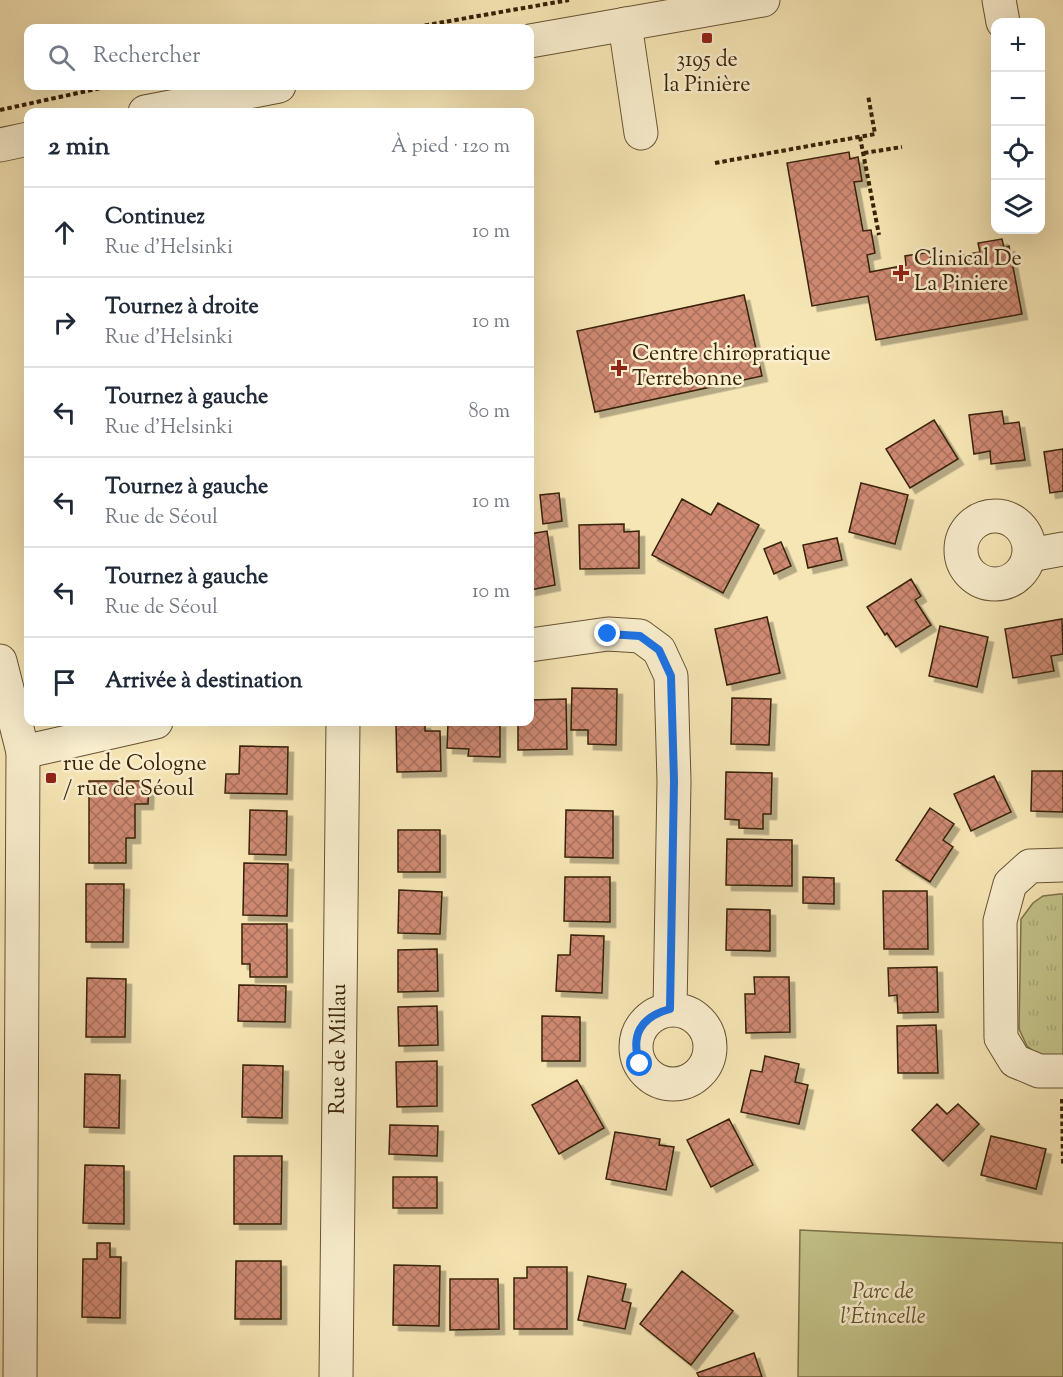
<!DOCTYPE html>
<html lang="fr">
<meta charset="utf-8">
<style>
body{margin:0;font-family:"Sorts Mill Goudy",serif;background:#f2f2f3;color:#1f2937}
.controls{position:absolute;right:18px;top:18px;display:grid;overflow:hidden;border-radius:12px;box-shadow:0 6px 24px #0002}
.controls button{width:54px;height:54px;display:grid;place-items:center;padding:0;border:0;border-bottom:2px solid #e0e1e3;background:#fff;color:#1f2937;font:30px sans-serif}
.stop{position:absolute;width:18px;height:18px;margin:-14px;border:4px solid #1a73e8;border-radius:50%;background:#fff}
.stop.end{background:#1a73e8;border-color:#fff;box-shadow:0 2px 6px #0008}
.list{margin:0;padding:0;list-style:none}
h2{display:flex;justify-content:space-between;align-items:center;height:78px;margin:0;padding:0 24px;font-size:26px}
h2 small{font-size:20px;font-weight:400;color:#747a83}
.list li{display:grid;grid-template-columns:39px 1fr auto;gap:18px;align-items:center;box-sizing:border-box;height:90px;padding:0 24px;border-top:2px solid #e0e1e3}
.list b{display:block;font-size:22px;white-space:nowrap}
.list p{margin:0;font-size:20px;white-space:nowrap;color:#747a83}
.list em{font-size:20px;font-style:normal;color:#747a83}
.icon{flex:none;width:33px;height:33px;fill:none;stroke:currentColor;stroke-width:2;stroke-linecap:round;stroke-linejoin:round}
.map{position:relative;flex:none;width:1063px;height:1377px;overflow:hidden}
.search{position:absolute;background:#fff;box-shadow:0 6px 24px #0002;left:24px;top:24px;width:510px;height:66px;display:flex;align-items:center;gap:15px;box-sizing:border-box;padding:0 21px;border-radius:12px;color:#747a83;font-size:22px}
.panel{position:absolute;background:#fff;box-shadow:0 6px 24px #0002;left:24px;top:108px;width:510px;height:618px;border-radius:12px}
.map>svg:first-child{display:block}
.grass{fill:url(#grass-tufts);stroke:#7d7248;stroke-width:1.5}
.green{fill:#c3c389;stroke:#7d7248;stroke-width:1.5}
.building{fill:url(#building-cross-hatch);stroke:#372207;stroke-width:1.5;filter:url(#shadow)}
.lines{fill:none;stroke-linecap:round;stroke-linejoin:round}
.minor-casing{stroke:#675332;stroke-width:35}
.path{stroke:#372207;stroke-width:4;stroke-dasharray:4.5 3;stroke-linecap:butt}
.minor{stroke:#faefcf;stroke-width:33}
.route{stroke:#1a73e8;stroke-width:8}
.poi-dot{fill:#8f2418;stroke:#faefcf;stroke-width:2}
.labels{text-anchor:middle;dominant-baseline:central;stroke-width:5;stroke-linejoin:round;paint-order:stroke}
.poi-label{font-size:22px;fill:#372207;stroke:#faefcf;text-anchor:start}
.street-label{font-size:22px;fill:#372207;stroke:#faefcf}
.park-label{font-size:22px;font-style:italic;fill:#61522e;stroke:#faefcf}
</style>
<div class="map">
<svg width="1063" height="1377" viewBox="0 0 1063 1377">
<defs>
<pattern id="grass-tufts" width="24" height="20" patternUnits="userSpaceOnUse" patternTransform="scale(1.5)"><rect width="24" height="20" fill="#c3c389"/><path d="M3 7l-1-3M5 7V3M7 7l1-3M15 17l-1-3M17 17v-4M19 17l1-3" fill="none" stroke="#a8a775"/></pattern>
<pattern id="building-cross-hatch" width="8" height="8" patternUnits="userSpaceOnUse" patternTransform="scale(1.5)"><rect width="8" height="8" fill="#cf8973"/><path d="M0 0l8 8M0 8l8-8" fill="none" stroke="#a9705c"/></pattern>
<filter id="shadow"><feDropShadow dx="5.5" dy="5.5" stdDeviation="0" flood-color="#0004"/></filter>
</defs>
<rect width="100%" height="100%" fill="#f7e6b5"/>
<filter id="stains"><feTurbulence type="fractalNoise" baseFrequency=".00333" numOctaves="4"/><feColorMatrix values="0 0 0 0 .2 0 0 0 0 .09 0 0 0 0 .02 0 0 0 .5 -.17"/></filter>
<radialGradient id="worn" r=".72"><stop offset=".6" stop-color="#630" stop-opacity="0"/><stop offset="1" stop-color="#630" stop-opacity=".3"/></radialGradient>
<path class="grass" d="M1060,894H1063V1062L1042,1058L1027,1046L1019,1029L1021,919L1033,903L1043,896Z"/>
<path class="green" d="M800,1230L1063,1243V1377H798Z"/>
<path class="building" d="M849,152L850,159L858,157L862,181L854,182L863,231L871,230L875,253L867,255L870,272L906,265L905,256L930,252L931,261L980,252L978,243L1002,239L1004,248L1009,246L1022,314L876,340L868,296L812,306L787,163Z
M744,295L762,376L595,412L577,331Z
M1002,411L1004,424L1019,422L1025,460L991,464L990,451L974,454L969,415Z
M934,420L958,459L910,488L886,449Z
M1063,449V491L1050,493L1044,452Z
M861,483L908,495L895,544L849,532Z
M559,493L562,521L543,524L540,495Z
M682,499L711,515L718,503L759,525L723,593L652,555Z
M624,524V532L639,531V568L580,569L579,525Z
M547,531L555,585L530,590V534Z
M837,538L842,560L808,568L803,545Z
M781,542L791,566L774,574L764,549Z
M911,579L921,596L915,600L931,625L896,647L887,633L885,635L867,607Z
M767,617L780,673L727,685L715,629Z
M1062,619L1063,654L1051,656L1054,671L1013,678L1005,629Z
M940,626L988,637L977,687L929,676Z
M572,688L617,689L616,745L588,744V730H571Z
M732,698L771,699L769,745L731,744Z
M566,699L567,749L518,750V722H530V700Z
M448,722H500V757L468,756L469,749L447,748Z
M425,723V731H440L441,771L397,772L396,724Z
M240,746L288,747L287,794L225,793L226,774H239Z
M1032,771H1063V812L1031,811Z
M726,772L772,773L771,814H763V829L739,828V820L725,819Z
M994,776L1011,812L971,831L954,794Z
M89,781H149L148,804H135V838H126V863H89Z
M930,808L954,824L943,840L953,847L930,882L896,860Z
M250,810L287,811L286,855L249,854Z
M566,810L613,811V858L565,857Z
M398,830H440V872H398Z
M727,839L792,840V886L726,885Z
M244,863L288,864L287,916L243,915Z
M565,877H610V922L564,921Z
M803,877L834,878V904L803,903Z
M86,884H124L123,942H86Z
M399,890L442,892L440,934L398,933Z
M883,891H927L928,949H884Z
M727,909L770,910V951L726,950Z
M242,924H287V977H250V964H242Z
M571,935L604,936L602,993L556,991L558,955H570Z
M437,949L438,991L398,992V950Z
M937,967L938,1012L898,1013L897,995L889,996L888,968Z
M754,977H789L790,1032L746,1033L745,994H755Z
M87,978L126,979L125,1037H86Z
M239,985L286,986L285,1022L238,1021Z
M437,1006L438,1045L399,1046L398,1007Z
M542,1016L580,1017V1061H542Z
M936,1025L938,1073H898L897,1026Z
M765,1056L799,1064L795,1082L808,1085L799,1124L741,1112L751,1070L762,1072Z
M437,1061V1106L397,1107L396,1062Z
M243,1065L283,1066L282,1118L242,1117Z
M85,1074L120,1075L119,1128L84,1127Z
M577,1080L604,1128L559,1154L532,1105Z
M937,1104L947,1114L958,1104L979,1124L943,1161L912,1130Z
M729,1119L753,1165L711,1187L687,1140Z
M390,1125L438,1126L437,1156L389,1154Z
M615,1132L660,1139L659,1145L674,1147L666,1190L606,1179Z
M991,1136L1046,1149L1036,1189L981,1175Z
M234,1156H282L281,1224H234Z
M85,1165L124,1166V1224L83,1223Z
M393,1177H437V1208H393Z
M97,1243H110V1257H121L120,1318L82,1317L83,1259H97Z
M236,1261H281V1319H235Z
M394,1265L440,1266L439,1326L393,1325Z
M527,1267H567V1329H514V1278H527Z
M682,1271L733,1311L691,1365L640,1324Z
M588,1276L626,1284L622,1301L631,1303L625,1329L578,1320Z
M450,1279H498L499,1329L450,1330Z
M754,1353L762,1377H699L697,1373Z"/>
<g class="lines">
<defs>
<g id="minor">
<path d="M999,0L1003,22"/>
<path d="M625,24L641,133"/>
<path d="M530,41L763,0"/>
<path d="M145,112L279,86"/>
<path d="M0,145L28,139"/>
<circle cx="995" cy="550" r="34"/>
<path d="M1030,555L1063,549"/>
<path d="M530,645L608,634L640,636L659,650L671,676L674,781L670,1009"/>
<path d="M0,661L23,752L20,1377"/>
<path d="M23,752L156,722"/>
<path d="M1063,865L1030,866L1010,884L1000,921L1001,1038L1015,1061L1039,1071H1063"/>
<circle cx="673" cy="1047" r="37"/>
<path id="s1" d="M336,1377L343,722"/>
</g>
</defs>
<use href="#minor" class="minor-casing"/>
<path class="path" d="M410,28L569,0
M0,110L110,86
M860,137L879,235
M864,153L902,147
M715,163L875,134L868,95
M1062,1099L1063,1164"/>
<use href="#minor" class="minor"/>
</g>
<g class="lines">
<path class="route" d="M608,634L640,636L659,650L671,676L674,781L670,1009C640,1017 630,1036 640,1064"/>
</g>
<g class="poi-dot">
<rect x="701" y="32" width="12" height="12" rx="3"/>
<path d="M898 264h6v6h6v6h-6v6h-6v-6h-6v-6h6z"/>
<path d="M616 359h6v6h6v6h-6v6h-6v-6h-6v-6h6z"/>
<rect x="45" y="772" width="12" height="12" rx="3"/>
</g>
<g class="labels">
<g class="poi-label">
<text x="707" y="61" text-anchor="middle">3195 de<tspan x="707" dy="25">la Pinière</tspan></text>
<text x="914" y="260">Clinical De<tspan x="914" dy="25">La Piniere</tspan></text>
<text x="632" y="355">Centre chiropratique<tspan x="632" dy="25">Terrebonne</tspan></text>
<text x="63" y="765">rue de Cologne<tspan x="63" dy="25">/ rue de Séoul</tspan></text>
</g>
<g class="street-label">
<text stroke="none"><textPath href="#s1" startOffset="328">Rue de Millau</textPath></text>
</g>
<g class="park-label">
<text x="883" y="1293">Parc de<tspan x="883" dy="25">l'Étincelle</tspan></text>
</g>
</g>
<rect width="100%" height="100%" filter="url(#stains)"/>
<rect width="100%" height="100%" fill="url(#worn)"/>
</svg>
<div class="controls">
<button>+</button>
<button>−</button>
<button><svg class="icon" aria-label="locate" viewBox="0 0 24 24"><circle cx="12" cy="12" r="6"/><path d="M12 2v4M12 18v4M2 12h4M18 12h4"/></svg></button>
<button><svg class="icon" aria-label="layers" viewBox="0 0 24 24"><path d="M12 4l9 5-9 5-9-5zM3 14l9 5 9-5"/></svg></button>
</div>
<div class="stop" style="left:640px;top:1064px"></div>
<div class="stop end" style="left:608px;top:634px"></div>
<div class="search"><svg class="icon" aria-label="search" viewBox="0 0 24 24"><circle cx="10" cy="10" r="6"/><path d="M15 15l6 6"/></svg>Rechercher</div>
<section class="panel">
<h2>2 min<small>À pied · 120 m</small></h2>
<ul class="list">
<li><svg class="icon" aria-label="ahead" viewBox="0 0 24 24"><path d="M12 20V5M6 11l6-6 6 6"/></svg><div><b>Continuez</b><p>Rue d'Helsinki</p></div><em>10 m</em></li>
<li><svg class="icon" aria-label="right" viewBox="0 0 24 24"><path d="M7 20v-9h11M14 6l5 5-5 5"/></svg><div><b>Tournez à droite</b><p>Rue d'Helsinki</p></div><em>10 m</em></li>
<li><svg class="icon" aria-label="left" viewBox="0 0 24 24"><path d="M17 20v-9H6M10 6l-5 5 5 5"/></svg><div><b>Tournez à gauche</b><p>Rue d'Helsinki</p></div><em>80 m</em></li>
<li><svg class="icon" aria-label="left" viewBox="0 0 24 24"><path d="M17 20v-9H6M10 6l-5 5 5 5"/></svg><div><b>Tournez à gauche</b><p>Rue de Séoul</p></div><em>10 m</em></li>
<li><svg class="icon" aria-label="left" viewBox="0 0 24 24"><path d="M17 20v-9H6M10 6l-5 5 5 5"/></svg><div><b>Tournez à gauche</b><p>Rue de Séoul</p></div><em>10 m</em></li>
<li><svg class="icon" aria-label="arrive" viewBox="0 0 24 24"><path d="M6 21V4h12l-3 4 3 4H6"/></svg><div><b>Arrivée à destination</b></div></li>
</ul>
</section>
</div>
